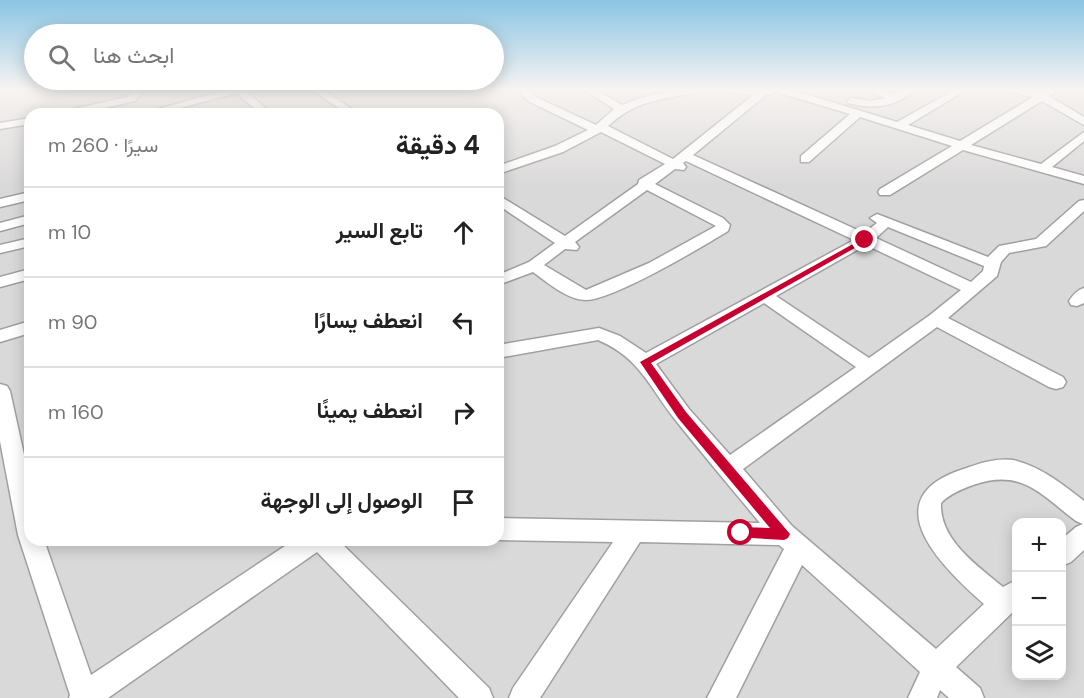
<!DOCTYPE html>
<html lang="ar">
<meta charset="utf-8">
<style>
body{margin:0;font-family:"DM Sans",Vazirmatn,sans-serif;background:#f2f2f2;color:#222;direction:rtl}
.controls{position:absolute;right:18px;bottom:18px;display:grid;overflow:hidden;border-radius:12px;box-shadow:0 3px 15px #0003}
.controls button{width:54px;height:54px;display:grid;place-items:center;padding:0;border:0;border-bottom:2px solid #e0e0e0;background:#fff;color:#222;font:30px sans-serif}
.stop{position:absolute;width:18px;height:18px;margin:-14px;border:4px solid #c70030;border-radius:50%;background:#fff}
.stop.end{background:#c70030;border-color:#fff;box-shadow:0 2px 6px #0008}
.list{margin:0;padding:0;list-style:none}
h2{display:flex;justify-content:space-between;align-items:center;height:78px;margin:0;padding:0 24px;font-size:26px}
h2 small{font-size:20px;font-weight:400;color:#767676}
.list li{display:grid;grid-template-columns:39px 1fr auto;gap:18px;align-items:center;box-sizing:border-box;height:90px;padding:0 24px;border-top:2px solid #e0e0e0}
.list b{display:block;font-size:22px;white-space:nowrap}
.list em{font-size:20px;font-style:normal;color:#767676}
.icon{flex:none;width:33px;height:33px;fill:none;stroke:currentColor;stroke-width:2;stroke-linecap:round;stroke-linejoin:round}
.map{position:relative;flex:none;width:1084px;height:698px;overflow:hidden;direction:ltr}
.search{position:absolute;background:#fff;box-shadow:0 3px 15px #0003;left:24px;top:24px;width:480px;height:66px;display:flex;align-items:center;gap:15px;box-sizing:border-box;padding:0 21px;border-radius:33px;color:#767676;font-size:22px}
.panel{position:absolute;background:#fff;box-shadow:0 3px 15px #0003;left:24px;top:108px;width:480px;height:438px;border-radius:18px;direction:rtl}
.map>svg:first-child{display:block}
.residential{fill:#dad9d9;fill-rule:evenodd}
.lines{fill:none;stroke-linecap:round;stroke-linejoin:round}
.street-casing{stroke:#a0a0a0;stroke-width:3}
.street{fill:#fff;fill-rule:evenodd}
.route{fill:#c70030}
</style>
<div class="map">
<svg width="1084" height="698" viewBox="0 0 1084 698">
<rect width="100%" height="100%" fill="#eee6e1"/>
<path class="residential" d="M0,89H1084V698H0ZM30,114H498V540H30ZM1016,522H1062V676H1016Z"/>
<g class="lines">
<defs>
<path id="street" d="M135,89H145L135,101L78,114H59L60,112L127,97Z
M229,89H244L272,114H261L236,93L158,114H141Z
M311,89H322L359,114H347Z
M525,89H536L531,93L536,97L596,125L614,109L583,89H595L622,105C647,94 676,89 704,89L699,92C660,100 638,99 608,126L673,159L753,95L729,92L724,89H789L897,122L956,89H968L908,125L960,141L1033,97L1008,91L1007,89H1023L1040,93L1047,89H1059L1049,96L1084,117V125L1042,101L971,145L1041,164L1084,132V141L1052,167L1084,176V184L963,150L890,195H880L878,192L880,189L952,146L860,117L809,162H801V156L850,114L776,92L766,95L693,155L864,233L877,223L870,218L877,214L988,257L999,246L1036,239L1079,201L1084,200V211L1046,246L1009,253L1001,262L997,276L948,318L1063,377L1066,382L1063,387L1056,389L1049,387L937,327L743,469L792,526L936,649L984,604C947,571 874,504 955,472C972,466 994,457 1013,460C1040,466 1062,484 1084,501V550L1071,562L1062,566V539L1076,527L1083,524L1076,521C1040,494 1022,468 973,485C962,489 949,494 941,503C939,540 978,566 1003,587L1016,580V609L956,667L980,688L984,698H949L940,690L937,698H908L920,672L802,565L736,698H707L784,549L779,545L640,542L540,698H509L513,688L613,542L498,540V518L760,523C732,489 704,456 677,422C650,389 641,358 598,340L498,358V345L599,328L620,336L646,353L854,240L686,161L683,163L686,167L684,170L675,169L655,184L723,218L730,225L728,231C702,247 613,300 586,300C567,300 547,282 533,272L498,285V275L529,262L555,243L498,205V195L565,236L638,184L639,180L665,164L601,132L563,152L498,174V166L555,146L588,130L528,101L520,93ZM647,190L716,226L649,263L586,290L544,265L565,249L577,250L579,247L575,242ZM888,227L984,266L983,271L971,282L876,238ZM866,245L961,290L930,315L869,358L776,296ZM764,303L856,367L730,455L689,409L656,364Z
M862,89H877L894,94L904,89H916C897,107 873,110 848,103L847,101L852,98L870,101L886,98Z
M30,118V124L0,129V123Z
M30,192V200L0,207V199Z
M30,215V223L0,231V223Z
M30,238V246L0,253V245Z
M30,269V279L0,287V277Z
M1084,288V303L1077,306L1071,305L1069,301C1073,295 1077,290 1084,288Z
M30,321V333L0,342V330Z
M0,384L7,386L10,391L30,482V540H44L91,675L294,540H338L489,688L493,698H459L317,552L108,698H69L70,695L18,535L0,441Z"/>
</defs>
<use href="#street" class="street-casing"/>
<use href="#street" class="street"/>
</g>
<linearGradient id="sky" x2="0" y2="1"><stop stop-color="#8ac5e4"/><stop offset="0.48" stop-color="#f7f4f2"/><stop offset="1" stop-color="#f7f4f2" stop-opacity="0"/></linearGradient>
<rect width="1084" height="186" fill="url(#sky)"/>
<path class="route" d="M862,239L869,240L651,363L686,412L790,534L788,538L784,540L736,537L734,533L736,529L741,527L770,528L678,418L640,362Z"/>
</svg>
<div class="controls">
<button>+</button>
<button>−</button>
<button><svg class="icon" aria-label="layers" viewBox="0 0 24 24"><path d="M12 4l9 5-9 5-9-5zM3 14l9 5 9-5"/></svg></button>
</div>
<div class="stop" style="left:741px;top:533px"></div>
<div class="stop end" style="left:865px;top:240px"></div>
<div class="search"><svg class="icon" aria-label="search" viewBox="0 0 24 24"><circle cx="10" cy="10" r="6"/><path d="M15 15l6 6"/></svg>ابحث هنا</div>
<section class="panel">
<h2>4 دقيقة<small>سيرًا · 260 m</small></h2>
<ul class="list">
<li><svg class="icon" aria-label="ahead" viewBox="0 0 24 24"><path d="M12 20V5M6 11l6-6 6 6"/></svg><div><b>تابع السير</b></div><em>10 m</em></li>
<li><svg class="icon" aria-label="left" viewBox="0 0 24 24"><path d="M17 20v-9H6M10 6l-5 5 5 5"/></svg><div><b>انعطف يسارًا</b></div><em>90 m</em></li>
<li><svg class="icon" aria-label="right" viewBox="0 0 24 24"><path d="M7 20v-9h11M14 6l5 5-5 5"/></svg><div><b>انعطف يمينًا</b></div><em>160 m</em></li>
<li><svg class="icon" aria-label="arrive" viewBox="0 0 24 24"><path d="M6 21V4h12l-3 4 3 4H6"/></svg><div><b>الوصول إلى الوجهة</b></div></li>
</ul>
</section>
</div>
